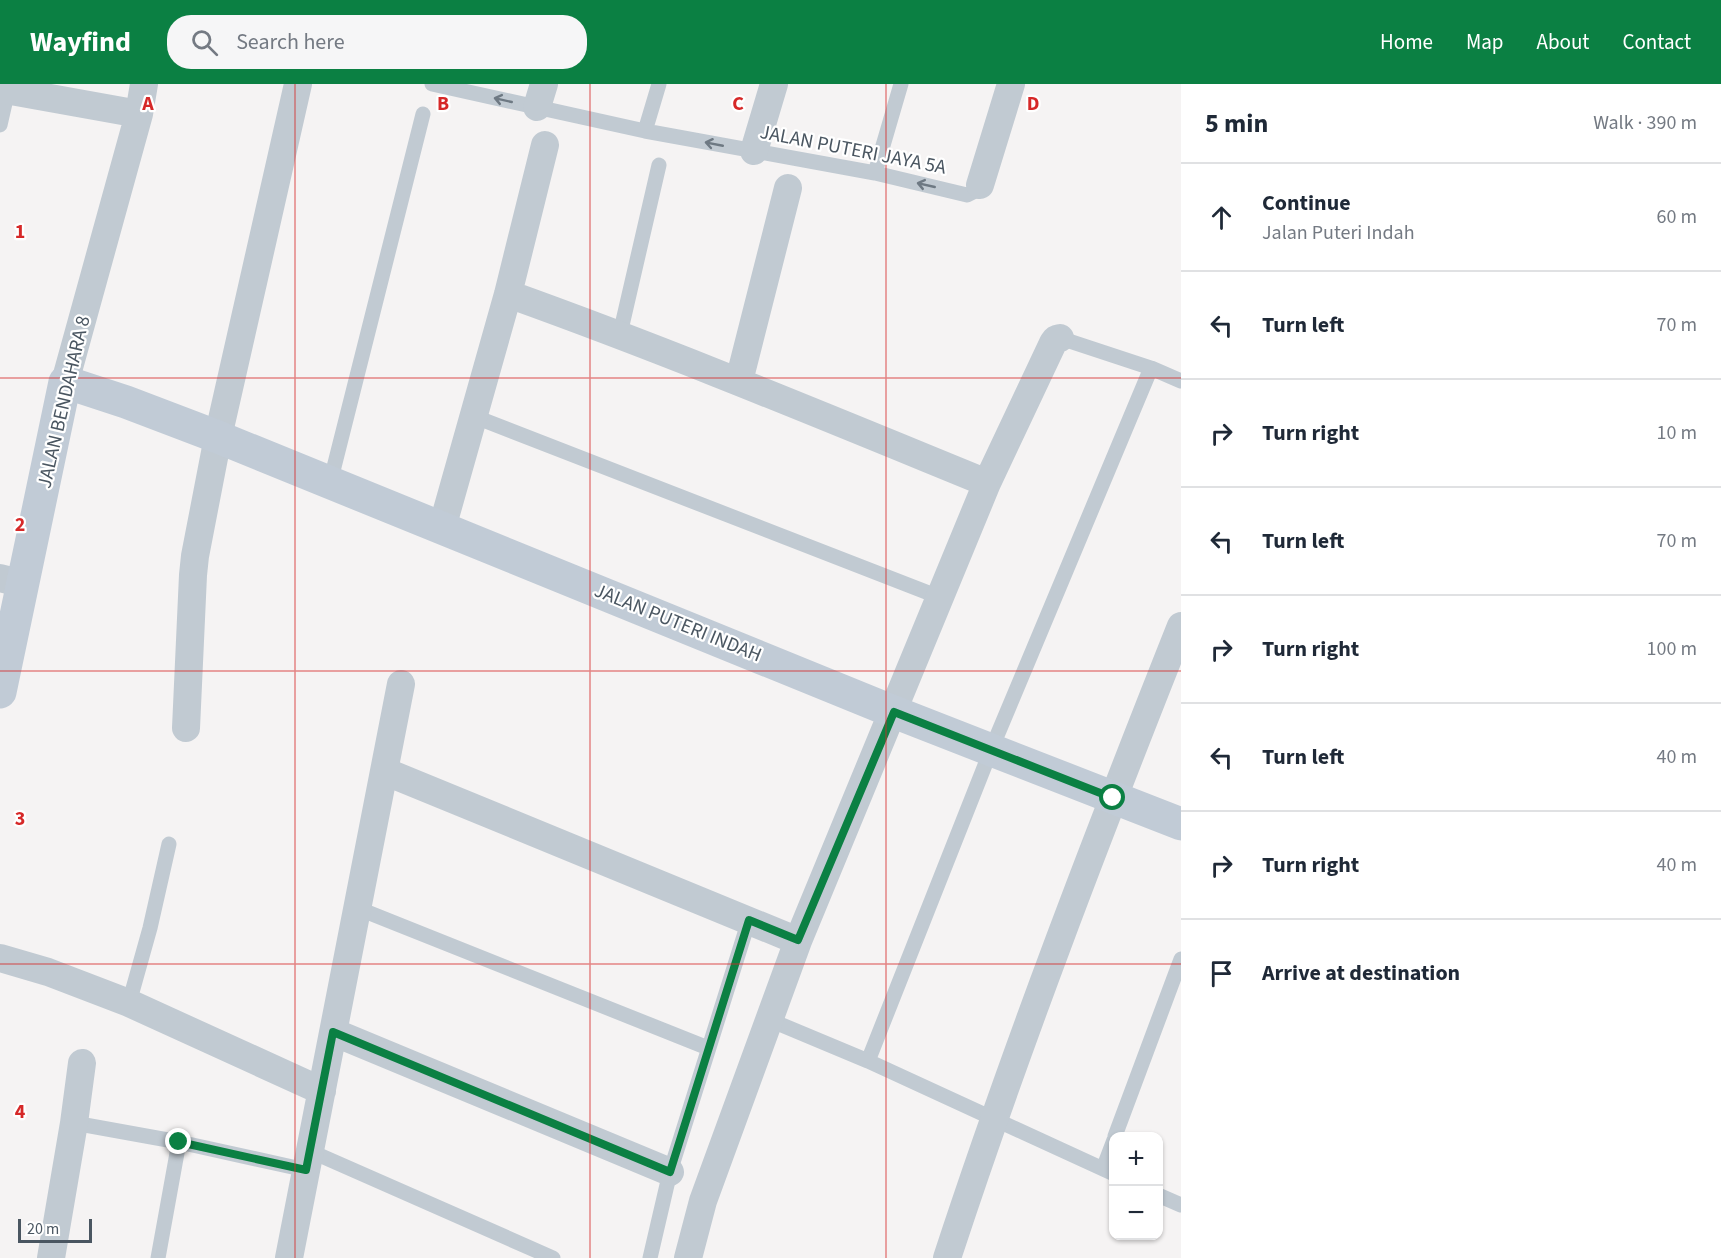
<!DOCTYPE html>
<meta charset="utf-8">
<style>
body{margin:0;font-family:"Source Sans 3",sans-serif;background:#f6f6f7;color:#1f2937}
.controls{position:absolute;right:18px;bottom:18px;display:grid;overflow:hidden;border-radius:12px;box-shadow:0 2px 4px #0004}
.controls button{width:54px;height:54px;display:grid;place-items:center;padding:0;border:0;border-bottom:2px solid #e0e1e3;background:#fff;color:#1f2937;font:30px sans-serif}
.scale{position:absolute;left:18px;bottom:15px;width:74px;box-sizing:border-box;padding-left:6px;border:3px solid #4a5661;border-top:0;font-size:16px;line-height:21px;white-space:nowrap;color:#4a5661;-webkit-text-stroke:4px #fff;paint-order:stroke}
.stop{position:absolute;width:18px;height:18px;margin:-14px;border:4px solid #0b8043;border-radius:50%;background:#fff}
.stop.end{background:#0b8043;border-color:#fff;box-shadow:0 2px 6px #0008}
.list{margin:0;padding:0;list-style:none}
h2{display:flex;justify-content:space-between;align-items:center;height:78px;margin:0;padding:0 24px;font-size:26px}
h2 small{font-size:20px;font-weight:400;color:#747a83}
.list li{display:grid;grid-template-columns:39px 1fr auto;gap:18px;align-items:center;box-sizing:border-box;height:108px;padding:0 24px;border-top:2px solid #e0e1e3}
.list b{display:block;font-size:22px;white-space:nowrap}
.list p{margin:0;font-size:20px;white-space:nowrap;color:#747a83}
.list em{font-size:20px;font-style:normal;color:#747a83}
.icon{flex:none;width:33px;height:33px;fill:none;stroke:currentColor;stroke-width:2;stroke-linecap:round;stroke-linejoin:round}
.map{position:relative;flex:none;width:1181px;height:1174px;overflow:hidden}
header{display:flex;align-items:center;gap:36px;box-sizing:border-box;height:84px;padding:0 30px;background:#0b8043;color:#fff}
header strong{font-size:28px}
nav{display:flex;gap:33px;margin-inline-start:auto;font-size:21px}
.search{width:420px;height:54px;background:#f6f6f7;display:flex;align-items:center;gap:15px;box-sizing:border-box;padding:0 21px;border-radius:24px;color:#747a83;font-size:22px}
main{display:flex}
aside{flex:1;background:#fff}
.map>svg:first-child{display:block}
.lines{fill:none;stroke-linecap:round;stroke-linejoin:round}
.lane{stroke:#c1cad2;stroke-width:15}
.street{stroke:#c1cad2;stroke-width:28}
.secondary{stroke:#c1cbd6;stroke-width:33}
.oneway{stroke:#6e7983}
.route{stroke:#0b8043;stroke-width:8}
.grid{fill:none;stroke:#d62828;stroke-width:1.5;stroke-opacity:0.55}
.labels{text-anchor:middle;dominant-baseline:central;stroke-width:4.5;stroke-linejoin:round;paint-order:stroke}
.street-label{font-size:20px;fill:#4a5661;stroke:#fff}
.grid-label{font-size:20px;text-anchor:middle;font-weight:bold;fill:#d62828;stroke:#fff;stroke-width:4.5;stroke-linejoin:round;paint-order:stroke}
</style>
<header>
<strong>Wayfind</strong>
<div class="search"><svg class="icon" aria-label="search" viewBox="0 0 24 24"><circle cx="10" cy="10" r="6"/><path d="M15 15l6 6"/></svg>Search here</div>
<nav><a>Home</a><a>Map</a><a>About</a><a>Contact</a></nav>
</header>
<main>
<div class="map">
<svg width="1181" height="1174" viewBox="0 0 1181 1174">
<rect width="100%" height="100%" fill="#f5f3f3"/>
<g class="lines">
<path class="lane" d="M432,0L645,47L875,89L967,111L975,107L980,101
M0,41L8,6
M645,47L659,0
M875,89L901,0
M620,250L659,81
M1060,254L1151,284L1181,297
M473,332L939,513
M330,399L423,30
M357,824L708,964
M129,919L150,844L169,760
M770,936L868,977L1114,1090
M868,977L991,666L1151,284
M74,1039L179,1058L306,1086
M1115,1052L1181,875
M310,1067L553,1174
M1103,1085L1114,1056
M1158,1111L1181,1121
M158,1174L179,1058
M650,1174L670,1088L749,836"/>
<path class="street" d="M0,5L139,30
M537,23L544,0
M754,67L774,0
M980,101L1011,0
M508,210C670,268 828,334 987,399
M739,297L788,104
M65,298L139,30L144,0
M442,444L508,210L545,61
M0,494L24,500
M186,644L193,491L195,472L218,353L298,0
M384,687L798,857
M0,874L48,888L129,919L322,1007
M333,948L670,1088
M51,1174L74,1039L82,979
M289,1174L401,600
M688,1174L703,1117L798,857L987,399L1053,259L1056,255L1060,254
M947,1174C1017,961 1098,751 1181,542"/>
<path class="secondary" d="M0,608L65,298L126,318L218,353L894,628L1181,740"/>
</g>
<defs><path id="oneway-shaft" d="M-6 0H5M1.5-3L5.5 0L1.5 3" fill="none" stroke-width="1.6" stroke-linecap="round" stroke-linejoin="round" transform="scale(1.5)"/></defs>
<g class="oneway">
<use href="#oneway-shaft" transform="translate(503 16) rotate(-167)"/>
<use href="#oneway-shaft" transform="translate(714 60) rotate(-169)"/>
<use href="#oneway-shaft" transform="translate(926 101) rotate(-167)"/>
</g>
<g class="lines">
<path class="route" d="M179,1058L306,1086L333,948L670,1088L749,836L798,856L894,628L1113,714"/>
</g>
<path class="grid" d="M295,0V1174M590,0V1174M886,0V1174M0,294H1181M0,587H1181M0,880H1181"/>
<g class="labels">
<g class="street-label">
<text transform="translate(853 66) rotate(11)">JALAN PUTERI JAYA 5A</text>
<text transform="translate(64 318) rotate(-77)">JALAN BENDAHARA 8</text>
<text transform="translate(678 539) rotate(22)">JALAN PUTERI INDAH</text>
</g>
</g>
<g class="grid-label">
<text x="148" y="26">A</text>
<text x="443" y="26">B</text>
<text x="738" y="26">C</text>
<text x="1033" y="26">D</text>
<text x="20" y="154">1</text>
<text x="20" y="447">2</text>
<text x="20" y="741">3</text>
<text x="20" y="1034">4</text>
</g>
</svg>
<div class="controls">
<button>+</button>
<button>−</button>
</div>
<div class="scale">20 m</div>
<div class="stop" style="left:1113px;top:714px"></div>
<div class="stop end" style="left:179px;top:1058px"></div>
</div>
<aside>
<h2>5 min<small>Walk · 390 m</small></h2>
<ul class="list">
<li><svg class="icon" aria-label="ahead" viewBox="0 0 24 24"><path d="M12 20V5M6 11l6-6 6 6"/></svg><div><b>Continue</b><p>Jalan Puteri Indah</p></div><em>60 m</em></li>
<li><svg class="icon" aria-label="left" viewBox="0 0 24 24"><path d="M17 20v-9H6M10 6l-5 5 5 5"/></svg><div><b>Turn left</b></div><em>70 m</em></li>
<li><svg class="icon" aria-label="right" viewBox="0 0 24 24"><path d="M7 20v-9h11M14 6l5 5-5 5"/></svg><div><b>Turn right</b></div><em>10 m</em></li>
<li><svg class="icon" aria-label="left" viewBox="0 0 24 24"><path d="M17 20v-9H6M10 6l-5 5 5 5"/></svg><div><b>Turn left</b></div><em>70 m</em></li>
<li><svg class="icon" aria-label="right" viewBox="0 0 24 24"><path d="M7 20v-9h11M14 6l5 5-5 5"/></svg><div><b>Turn right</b></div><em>100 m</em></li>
<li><svg class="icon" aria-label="left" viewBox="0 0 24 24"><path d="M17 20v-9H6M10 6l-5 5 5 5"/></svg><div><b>Turn left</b></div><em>40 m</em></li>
<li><svg class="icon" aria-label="right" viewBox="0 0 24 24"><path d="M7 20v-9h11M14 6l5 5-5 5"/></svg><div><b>Turn right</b></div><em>40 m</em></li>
<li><svg class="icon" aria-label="arrive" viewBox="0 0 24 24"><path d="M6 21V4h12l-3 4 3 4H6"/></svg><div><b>Arrive at destination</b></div></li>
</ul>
</aside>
</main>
